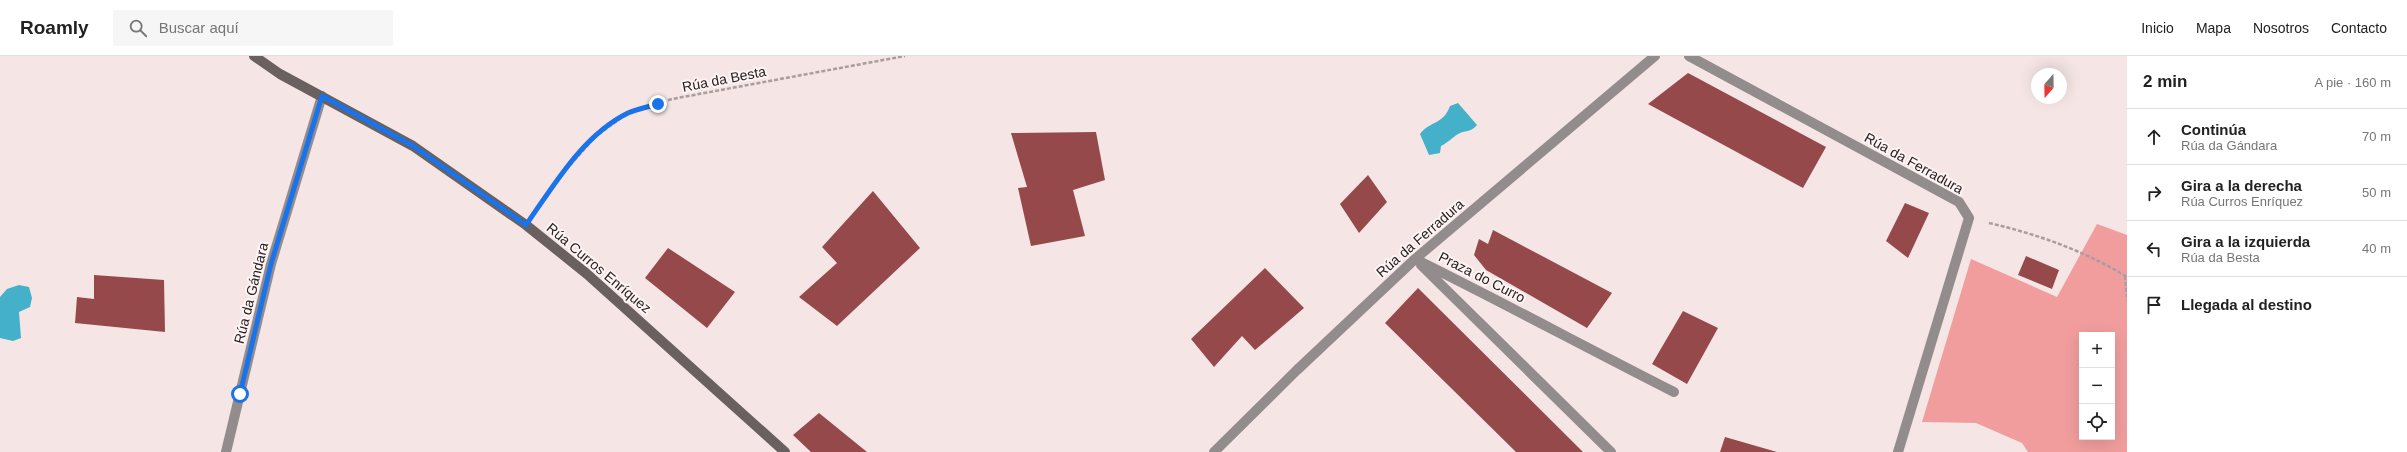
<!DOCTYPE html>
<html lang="es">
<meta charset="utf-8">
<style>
body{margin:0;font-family:Arial,sans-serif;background:#f6f6f6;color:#222}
.controls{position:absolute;right:12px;bottom:12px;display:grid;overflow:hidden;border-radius:0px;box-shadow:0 4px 16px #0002}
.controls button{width:36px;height:36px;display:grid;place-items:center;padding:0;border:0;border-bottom:1px solid #e0e0e0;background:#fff;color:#222;font:20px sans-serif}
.compass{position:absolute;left:2031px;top:12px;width:36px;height:36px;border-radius:50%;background:#fff;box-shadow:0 4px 16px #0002;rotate:200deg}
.stop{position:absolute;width:12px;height:12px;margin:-9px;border:3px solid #1a73e8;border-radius:50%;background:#fff}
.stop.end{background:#1a73e8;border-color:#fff;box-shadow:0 1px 4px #0008}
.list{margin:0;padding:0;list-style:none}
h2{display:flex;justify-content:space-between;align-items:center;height:52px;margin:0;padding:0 16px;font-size:17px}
h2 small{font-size:13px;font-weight:400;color:#767676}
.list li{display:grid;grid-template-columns:26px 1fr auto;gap:12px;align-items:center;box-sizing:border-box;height:56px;padding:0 16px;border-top:1px solid #e0e0e0}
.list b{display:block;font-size:15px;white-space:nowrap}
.list p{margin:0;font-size:13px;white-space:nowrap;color:#767676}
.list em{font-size:13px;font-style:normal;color:#767676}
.icon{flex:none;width:22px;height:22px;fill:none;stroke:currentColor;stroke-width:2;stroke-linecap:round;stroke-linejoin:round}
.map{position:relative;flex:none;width:2127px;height:396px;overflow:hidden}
header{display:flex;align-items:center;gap:24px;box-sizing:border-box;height:56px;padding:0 20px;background:#fff;border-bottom:1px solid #e0e0e0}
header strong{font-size:19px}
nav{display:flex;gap:22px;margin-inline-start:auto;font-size:14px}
.search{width:280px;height:36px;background:#f6f6f6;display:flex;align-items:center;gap:10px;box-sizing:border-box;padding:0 14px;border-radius:0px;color:#767676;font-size:15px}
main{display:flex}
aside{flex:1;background:#fff}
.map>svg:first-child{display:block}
.green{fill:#f19d9d;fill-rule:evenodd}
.water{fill:#45b0c9}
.building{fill:#95494b}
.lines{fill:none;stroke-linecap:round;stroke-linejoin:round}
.path{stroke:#a99d9d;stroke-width:2.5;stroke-dasharray:4 2;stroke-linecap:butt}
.street{stroke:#928c8c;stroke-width:10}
.secondary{stroke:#69605f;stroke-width:10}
.route{stroke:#1a73e8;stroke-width:5}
.labels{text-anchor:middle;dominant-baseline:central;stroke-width:4;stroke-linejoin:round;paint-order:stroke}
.street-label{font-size:14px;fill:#272121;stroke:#fef4f4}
</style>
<header>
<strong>Roamly</strong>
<div class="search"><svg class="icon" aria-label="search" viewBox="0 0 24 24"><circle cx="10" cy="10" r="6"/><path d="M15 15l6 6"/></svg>Buscar aquí</div>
<nav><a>Inicio</a><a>Mapa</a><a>Nosotros</a><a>Contacto</a></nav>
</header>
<main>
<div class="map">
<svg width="2127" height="396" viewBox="0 0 2127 396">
<rect width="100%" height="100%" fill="#f5e5e5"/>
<path class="green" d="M2097,168L2127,179V396H2028L2022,387L1976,367L1922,366L1971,203L2057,241ZM2082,279H2112V381H2082Z"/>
<path class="water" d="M1458,47L1477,69C1471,76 1468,74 1460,77C1455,79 1449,86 1441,90L1440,97L1429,99L1420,78C1431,64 1443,69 1450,50Z
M19,229L29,231L32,242L30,251L19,256L21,282L13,285L0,282V241L7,233Z"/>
<path class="building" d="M1688,17L1826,91L1803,132L1648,48Z
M1096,76L1105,124L1073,134L1085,180L1031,190L1018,132L1027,131L1011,77Z
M1368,119L1387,146L1359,177L1340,148Z
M873,135L920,192L837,270L799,241L837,207L822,191Z
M1905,147L1929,157L1908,202L1886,185Z
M1493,174L1612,237L1587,272L1486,214L1474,199L1479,183L1488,188Z
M668,192L735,236L707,272L645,222Z
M2026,200L2059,214L2052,233L2018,219Z
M1265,212L1304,252L1255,294L1242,280L1214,311L1191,283Z
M94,219L164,224L165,276L75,267L77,241L94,243Z
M1418,232L1583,396H1516L1385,267Z
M1683,255L1718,272L1687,328L1652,308Z
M819,357L867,396H811L793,379Z
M1725,381L1777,396H1720Z"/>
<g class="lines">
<path class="path" d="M538,152L563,117L596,80L628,57L672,43L905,0
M1989,167C2037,178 2085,195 2127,221
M2125,220L2127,241"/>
<path class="street" d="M1689,0L1959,146L1969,162L1898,396
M1415,203C1502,246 1587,292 1674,336
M1421,209L1611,396
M226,396L271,208L322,40
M1214,396L1297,314L1415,203L1655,0"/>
<path class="secondary" d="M254,0L280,18L413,90L526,169L587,218L785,396"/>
</g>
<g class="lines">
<path class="route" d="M240,338L271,208L322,40L413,90L526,169C554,129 583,79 628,57C637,53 648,51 658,48"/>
</g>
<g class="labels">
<g class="street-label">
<text transform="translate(724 23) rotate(-11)">Rúa da Besta</text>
<text transform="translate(1914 107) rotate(29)">Rúa da Ferradura</text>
<text transform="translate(1420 182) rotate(-41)">Rúa da Ferradura</text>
<text transform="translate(599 212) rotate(40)">Rúa Curros Enríquez</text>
<text transform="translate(1482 221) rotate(27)">Praza do Curro</text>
<text transform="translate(251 237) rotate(-76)">Rúa da Gándara</text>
</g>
</g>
</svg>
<div class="controls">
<button>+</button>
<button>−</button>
<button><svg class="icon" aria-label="locate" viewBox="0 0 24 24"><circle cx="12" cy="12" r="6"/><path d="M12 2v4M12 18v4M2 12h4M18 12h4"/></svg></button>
</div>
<svg class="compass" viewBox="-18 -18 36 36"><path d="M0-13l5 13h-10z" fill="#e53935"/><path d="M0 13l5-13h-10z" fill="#767676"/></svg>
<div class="stop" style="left:240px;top:338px"></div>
<div class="stop end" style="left:658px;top:48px"></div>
</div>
<aside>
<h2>2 min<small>A pie · 160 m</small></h2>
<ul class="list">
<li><svg class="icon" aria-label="ahead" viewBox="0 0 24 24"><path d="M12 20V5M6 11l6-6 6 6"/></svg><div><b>Continúa</b><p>Rúa da Gándara</p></div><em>70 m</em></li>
<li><svg class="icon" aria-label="right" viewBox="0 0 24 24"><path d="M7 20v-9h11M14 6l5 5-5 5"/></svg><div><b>Gira a la derecha</b><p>Rúa Curros Enríquez</p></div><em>50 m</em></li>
<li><svg class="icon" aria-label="left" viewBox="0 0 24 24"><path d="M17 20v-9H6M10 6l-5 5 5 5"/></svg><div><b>Gira a la izquierda</b><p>Rúa da Besta</p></div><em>40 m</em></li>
<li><svg class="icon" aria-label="arrive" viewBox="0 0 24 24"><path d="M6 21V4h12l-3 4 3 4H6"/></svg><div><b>Llegada al destino</b></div></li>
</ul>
</aside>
</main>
